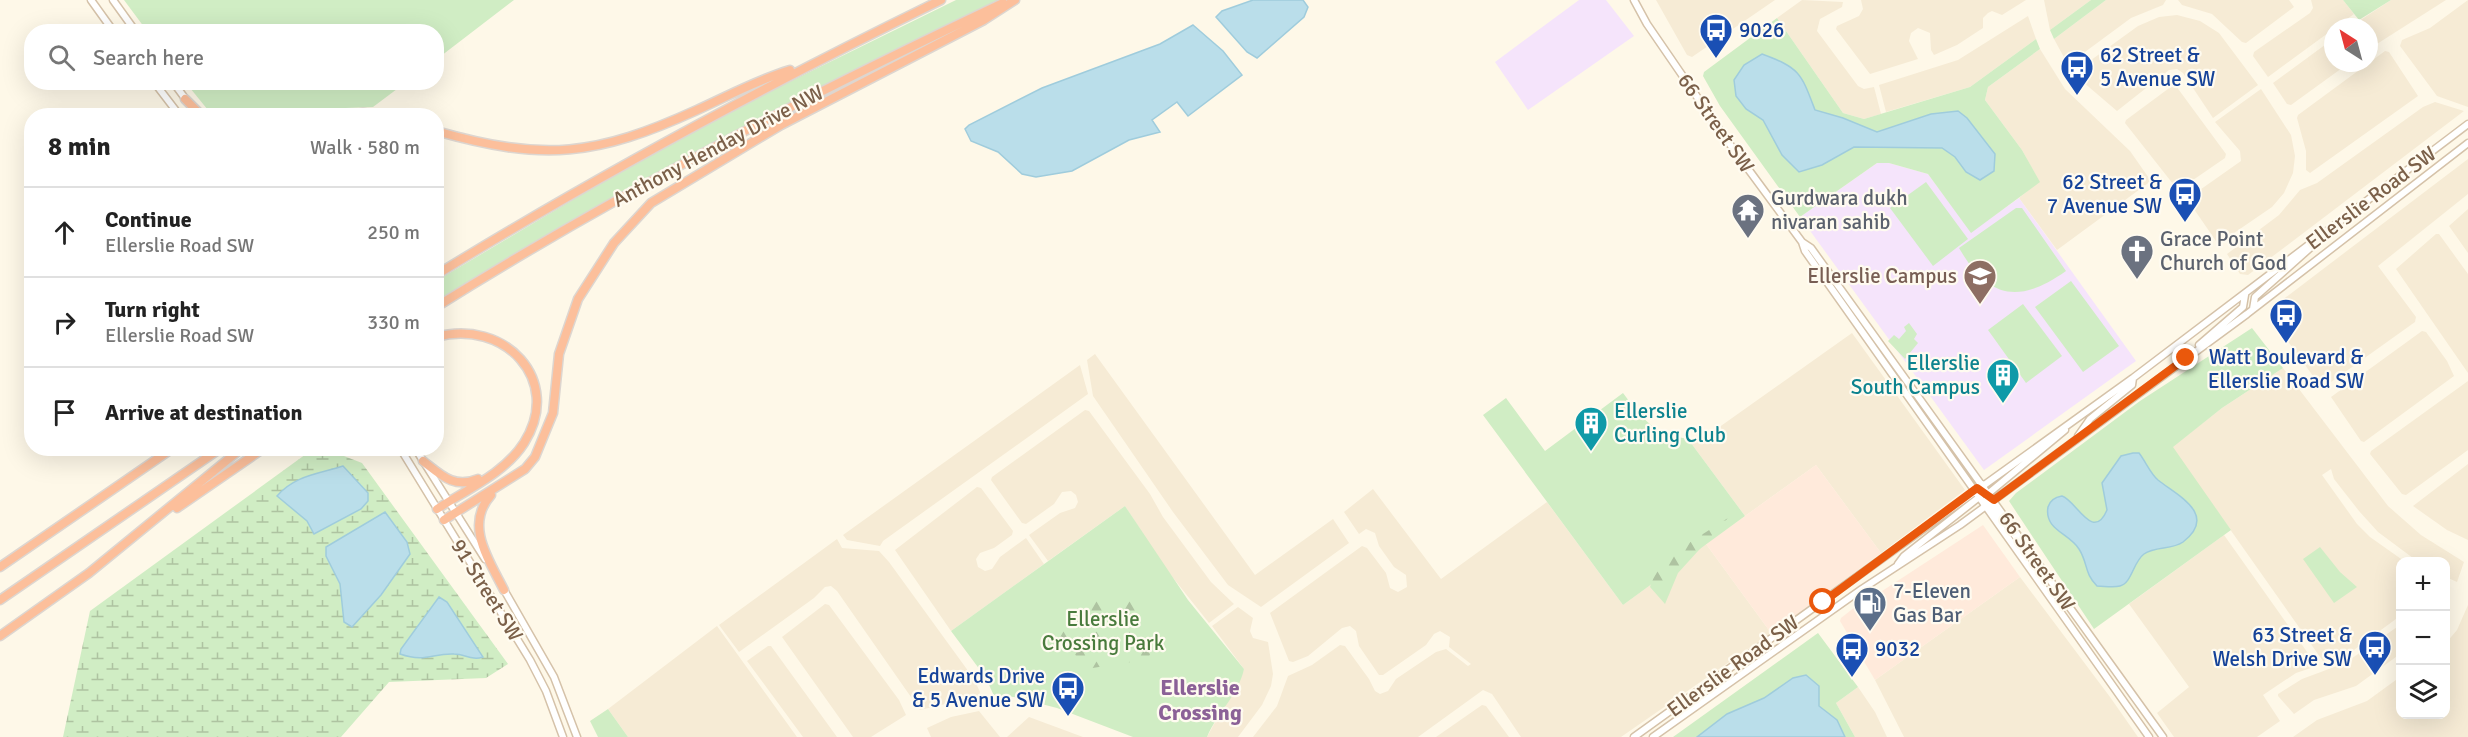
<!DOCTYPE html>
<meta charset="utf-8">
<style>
body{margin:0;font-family:Signika,sans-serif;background:#f2f2f2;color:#222}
.controls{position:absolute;right:18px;bottom:18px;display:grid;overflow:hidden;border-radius:12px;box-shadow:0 6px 24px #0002}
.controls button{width:54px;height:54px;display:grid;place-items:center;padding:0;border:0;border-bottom:2px solid #e0e0e0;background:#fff;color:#222;font:30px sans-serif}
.compass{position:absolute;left:2324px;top:18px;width:54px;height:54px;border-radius:50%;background:#fff;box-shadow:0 6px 24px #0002;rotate:324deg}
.stop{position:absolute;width:18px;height:18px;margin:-14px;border:4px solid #ea580c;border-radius:50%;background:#fff}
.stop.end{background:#ea580c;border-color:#fff;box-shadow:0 2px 6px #0008}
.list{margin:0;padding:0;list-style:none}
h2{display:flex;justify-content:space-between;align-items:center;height:78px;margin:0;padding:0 24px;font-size:26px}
h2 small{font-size:20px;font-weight:400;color:#767676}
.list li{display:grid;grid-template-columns:39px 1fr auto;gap:18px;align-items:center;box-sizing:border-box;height:90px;padding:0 24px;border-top:2px solid #e0e0e0}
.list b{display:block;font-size:22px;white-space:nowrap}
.list p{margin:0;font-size:20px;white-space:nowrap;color:#767676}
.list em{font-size:20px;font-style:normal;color:#767676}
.icon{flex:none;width:33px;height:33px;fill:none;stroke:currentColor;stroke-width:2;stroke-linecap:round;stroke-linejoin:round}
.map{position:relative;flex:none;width:2468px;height:737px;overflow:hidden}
.search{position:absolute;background:#fff;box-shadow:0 6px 24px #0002;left:24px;top:24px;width:420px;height:66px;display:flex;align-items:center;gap:15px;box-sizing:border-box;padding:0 21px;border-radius:24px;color:#767676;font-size:22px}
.panel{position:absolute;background:#fff;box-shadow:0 6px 24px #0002;left:24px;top:108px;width:420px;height:348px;border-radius:24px}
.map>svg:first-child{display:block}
.residential{fill:#f6ebd5}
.commercial{fill:#ffeadb}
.education{fill:#f5e4fb}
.green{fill:#d0edc4}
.forest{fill:url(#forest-firs)}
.wetland{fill:url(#wetland-marsh)}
.water{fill:#badeea;stroke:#9fccdc;stroke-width:1.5}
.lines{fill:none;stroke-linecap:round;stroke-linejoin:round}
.secondary-casing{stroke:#d5c2a9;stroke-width:9}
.highway-casing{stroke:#ddd6d0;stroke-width:11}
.secondary{stroke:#fff;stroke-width:6}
.highway{stroke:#fcbf9b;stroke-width:8}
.route{stroke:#ea580c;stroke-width:8}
.labels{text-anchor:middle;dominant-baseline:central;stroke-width:4.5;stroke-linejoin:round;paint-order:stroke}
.transit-label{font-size:21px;fill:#164399;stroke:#fffbf0;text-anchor:start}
.street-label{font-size:21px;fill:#7b6049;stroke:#fffbf0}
.worship-label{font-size:21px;fill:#5b616d;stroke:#fffbf0;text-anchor:start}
.education-label{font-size:21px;fill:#785e54;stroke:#fffbf0;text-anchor:end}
.culture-label{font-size:21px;fill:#0d838f;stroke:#fffbf0;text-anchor:end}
.service-label{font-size:21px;fill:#4e5e75;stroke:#fffbf0;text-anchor:start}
.park-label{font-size:21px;fill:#497b3d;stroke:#fffbf0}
.neighbourhood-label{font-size:22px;font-weight:bold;fill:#8b6197;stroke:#fffbf0}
</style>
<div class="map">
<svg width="2468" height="737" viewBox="0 0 2468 737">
<defs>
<pattern id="forest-firs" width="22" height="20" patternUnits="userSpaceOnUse" patternTransform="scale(1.5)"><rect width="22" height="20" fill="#d0edc4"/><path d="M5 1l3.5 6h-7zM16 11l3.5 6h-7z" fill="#aec3a1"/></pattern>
<pattern id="wetland-marsh" width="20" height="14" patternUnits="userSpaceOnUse" patternTransform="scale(1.5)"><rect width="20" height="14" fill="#d0edc4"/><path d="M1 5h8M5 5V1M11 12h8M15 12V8" fill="none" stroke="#aec3a1"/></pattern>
</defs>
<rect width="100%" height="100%" fill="#fef8e8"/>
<path class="residential" d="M1656,0H1775L1692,57L1687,55Z
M1802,0L1843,2L1842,7L1820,19L1817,31L1858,86L1864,89L1874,87L1881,114L1864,119L1843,113L1777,18Z
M1861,0H2026L2002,15L1992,11L1988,13L1983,18V28L1957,45L1934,55L1931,50L1930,33L1918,28L1911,33L1909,41L1918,59L1870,74L1836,29L1837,26L1859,16L1863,9Z
M2044,0H2091L2050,30Z
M2106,0H2166L2163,5L2131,18L2070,63L2066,61L2054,39Z
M2178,0H2289L2294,7L2246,43L2242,42L2212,14L2182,5Z
M2311,0H2343L2354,14L2268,77L2253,56L2254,52L2310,13L2313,8Z
M2391,0H2446L2369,49V27H2350Z
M2468,0V107L2437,96L2400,46L2402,40L2430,28Z
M2177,15L2200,21L2219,33L2258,85L2213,118L2183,73L2177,69L2169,70L2117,111L2076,76V71L2138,26L2159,17Z
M2028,16L2036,39L1970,87L1886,112L1879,85L1958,60Z
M2333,39V63H2349L2291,105L2287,104L2273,83Z
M2040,49L2065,89L2130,151L2151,181L2057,250L2019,198L2039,181L2022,150L1985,100L1988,87Z
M2385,51L2389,52L2418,96L2310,173L2306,170V151L2297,118L2298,115Z
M2172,86H2176L2226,154L2225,158L2180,189H2177L2125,123L2126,120Z
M2261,89L2291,135L2295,156L2293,173L2284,193L2272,207L2218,244L2187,199L2241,161L2240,151L2215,122Z
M2435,102L2464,111L2248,275L2240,274L2227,254L2279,215L2300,190L2317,183L2423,107Z
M2468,159V194L2378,266L2416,317L2415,322L2324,387H2321L2271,318L2273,307Z
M2468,209V253L2449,226Z
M2436,234H2439L2468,274V373L2396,269Z
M2422,331L2426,332L2447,361L2454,376L2364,442L2361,441L2331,397Z
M1852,333L1965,490L1881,553L1816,465L1745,516L1688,439L1699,438L1718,428Z
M1095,354L1255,575L1333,519L1349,543L1261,607L1228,585L1173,512L1093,396L1087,360Z
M1080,365L1088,394L883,541L880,546L847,540L843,535Z
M2283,368L2388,506L2421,535L2464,562L2457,582L2446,577V562L2417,561L2378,532L2359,511L2334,479L2331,469L2322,475L2357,524L2370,537L2404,561L2400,562V616L2343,658L2325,664L2172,447L2222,408Z
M2468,381V450L2406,495L2402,494L2370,454L2371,451Z
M1085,410L1089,411L1150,494L1163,517L1211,582L1234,604L1209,623L1166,569L1125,506L1048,561L1029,535L1060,513L1075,508L1078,502L1076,495L1071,491L1062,492L1054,504L1026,524L1022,523L991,480L992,477Z
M2468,464V540L2447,530L2413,506Z
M977,487L981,488L1013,531L1012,535L994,548L980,553L976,559L978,567L985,571L992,569L1000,557L1026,538L1044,564L951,631L895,550Z
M1373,489L1441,579L1547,502L1623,605L1706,544L1771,633L1621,737H1521L1492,694L1483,690L1418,737H1253L1277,706L1288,676L1312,665L1340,645L1345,646L1369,679L1375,691L1380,694L1388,691L1396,679L1436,652L1446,649L1468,666L1471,664L1449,647L1450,637L1440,631L1434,634L1426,645L1383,675H1379L1359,646L1356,631L1350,626L1342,628L1308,656L1293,662L1289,661L1270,613L1362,546L1367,548L1386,573L1390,588L1398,592L1407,587L1406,575L1394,567L1379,546L1375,533L1366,529L1359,534L1344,512Z
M2224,535L2317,666L2296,673L2263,695L2280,721L2257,737H2174L2157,713L2189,687L2129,604Z
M837,539L842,548L879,551L889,562L974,679L980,692L979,696L920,710L837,591L831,586L825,587L814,598L739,652L719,625Z
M2020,577L2110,697L2138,737H1904L1875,680Z
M825,604L829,605L899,700L906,715L871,737H853L782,637Z
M2468,605V737H2293L2317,720L2367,701L2400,677V714H2446V643L2457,630Z
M1238,607L1253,618L1250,631L1253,638L1268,642L1273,674L1271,686L1262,705L1238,737H1207L1244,669L1212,626Z
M2400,625V654L2356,686L2314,700L2294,714L2278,696V694L2302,679L2345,663Z
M717,626L797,737H628L608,709Z
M768,646H771L837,737H803L747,661Z
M1858,687L1875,712L1887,737H1855L1836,703Z
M1482,705L1486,706L1509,737H1436Z
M979,711L1000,737H931L927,728L951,717Z
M1029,717L1083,737H1007Z"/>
<path class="commercial" d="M1816,465L1881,553L1771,633L1706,544Z
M1983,525L2020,577L1875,680L1840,621L1841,618L1865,599L1876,595Z"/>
<path class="education" d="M1579,0H1606L1634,36L1528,110L1495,62Z
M1877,163H1889L1928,174L1971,232L2019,198L2136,361L1984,470L1800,217Z"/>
<path class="green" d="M124,0H514L437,59L436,32L147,31Z
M956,0H1003C808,90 618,189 437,303L436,281L633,164L740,106Z
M2091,0H2106L2054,39L2050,30Z
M2343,0H2391L2359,20Z
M1777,18L1843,113L1864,119L1970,87L2036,39L2040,49L1988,87L1985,100L2022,150L2040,182L1971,233L1928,174L1889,163H1877L1800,217L1720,106L1703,76L1704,72Z
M186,83H405L373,107L345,108L322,115H212Z
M1926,182L1968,239L1933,266L1890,208Z
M2016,208H2022L2066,271C2018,305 1988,298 1959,248Z
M2071,281L2119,346L2083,372L2035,307Z
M2023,304L2062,356L2026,383L1988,330Z
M1909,323L1917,334L1914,339L1918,343L1905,359L1888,341L1894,335L1899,339L1906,331L1904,327Z
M2252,328L2283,368L2222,408L2173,447L2231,530L2094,629L2009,501L2016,493L2140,401Z
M1623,393C1644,421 1652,432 1688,439L1745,516L1623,605L1483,415L1506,398L1545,451Z
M1125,506L1188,600L1244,669C1238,696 1218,711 1207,737H1133L1057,708L1014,697L994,696L986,678L951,631Z
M2320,547L2340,572L2357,587L2334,603L2303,559Z
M1818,633L1858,687L1836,703L1855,737H1673Z
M608,709L628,737H598L590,721Z"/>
<path class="forest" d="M1728,518L1678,573L1665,604L1650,587L1659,562Z
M1136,598L1143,606L1139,624L1150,655L1144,660L1086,669L1064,640L1056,638L1058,627L1088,600Z"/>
<path class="wetland" d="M313,449H326L362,463L508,664L486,678L389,682L341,737H63L90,611Z"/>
<path class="water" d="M1253,0H1303L1308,7L1304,17L1257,58L1247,52L1216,17L1222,11Z
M1193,25L1223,51L1242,75L1188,116L1177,102L1152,120L1160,132L1129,140L1072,171L1036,177L1022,174L998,152L971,141L965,129L969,125L1042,88L1160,44Z
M1762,54C1800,68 1801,73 1815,110L1843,118L1877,132L1931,114L1958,111L1967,118L1995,154L1994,171L1980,180L1966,172L1955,157L1942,148L1854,147L1822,165L1799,172L1782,155L1763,120L1746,109L1736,96L1734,80L1744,65Z
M2133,453H2139C2146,462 2150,473 2158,480C2176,495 2219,514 2183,542C2172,550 2155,546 2144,554C2133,562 2132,583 2120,586C2113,588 2104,586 2097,586C2084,573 2088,563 2079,549C2069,533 2044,530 2048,507C2050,500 2056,497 2062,496C2076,500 2093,543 2107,510L2102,483L2121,456Z
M343,466L368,493V501L361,509L314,534L307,521L277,496C295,475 319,474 343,466Z
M385,512L407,542L410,554L381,595L352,627L344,622L340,584L326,556V547Z
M439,597L447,602L483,657C472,661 465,654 454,654C432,653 426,663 400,654L401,649Z
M1806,675L1819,686V706L1837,720L1845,737H1697L1727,714L1764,698L1793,678Z"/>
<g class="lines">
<defs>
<path id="secondary" d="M91,0L114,32
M113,0L136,32
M1634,0L1647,24L1726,139L1802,242L1811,248L2163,737
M154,82L180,116
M173,82L187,101
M1802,242L1805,251L2149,737
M2253,309L2255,297L2319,240
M2199,345L2243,307L2245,295
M2078,436L2090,419L2132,385L2133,378
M400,448L530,660L546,691L563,737
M415,448L485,559
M1988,502L2025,548
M1984,506L1989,493L2065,430
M1898,564L1904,556L1978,498L1982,484
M503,588L554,677L577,737
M1634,737L2133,378L2468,124
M1653,737L1862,589L1960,525L2247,314L2468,143"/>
<path id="highway" d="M185,99L202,116
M343,116L363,113L384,116
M436,131C545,162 596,156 697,110C728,96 757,80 790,70
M436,275C600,174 769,84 941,0
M436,307C618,193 809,95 1003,3
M436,337C504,318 564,380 524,443C505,473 466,490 437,509
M423,461C441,475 454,489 478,479
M491,495C464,525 489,560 504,590
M177,508L264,448
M444,520L525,469L535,457L553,413L559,354L578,299L614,243L651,203L781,125L984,20L1015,0
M0,567L173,448
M0,600L221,448
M0,636L89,573L242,448"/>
</defs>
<use href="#secondary" class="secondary-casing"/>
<use href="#highway" class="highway-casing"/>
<use href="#secondary" class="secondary"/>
<use href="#highway" class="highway"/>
</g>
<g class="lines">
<path class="route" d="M1823,602L1977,488L1994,500L2186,358"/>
</g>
<defs>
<symbol id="bus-pin" viewBox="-11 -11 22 30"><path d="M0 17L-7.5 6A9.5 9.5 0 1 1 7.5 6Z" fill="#1a4fb4" stroke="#fffbf0"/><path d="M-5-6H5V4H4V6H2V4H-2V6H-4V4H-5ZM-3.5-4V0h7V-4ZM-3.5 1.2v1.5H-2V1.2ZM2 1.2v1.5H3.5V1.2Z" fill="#fff"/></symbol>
<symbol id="temple-pin" viewBox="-11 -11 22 30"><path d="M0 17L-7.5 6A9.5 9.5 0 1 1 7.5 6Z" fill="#6b7280" stroke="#fffbf0"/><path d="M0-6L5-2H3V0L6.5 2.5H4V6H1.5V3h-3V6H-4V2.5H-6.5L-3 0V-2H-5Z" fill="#fff"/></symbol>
<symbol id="church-pin" viewBox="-11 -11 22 30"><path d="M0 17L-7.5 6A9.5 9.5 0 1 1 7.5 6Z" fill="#6b7280" stroke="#fffbf0"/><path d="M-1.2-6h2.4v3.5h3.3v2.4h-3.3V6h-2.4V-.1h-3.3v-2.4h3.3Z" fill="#fff"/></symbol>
<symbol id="school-pin" viewBox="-11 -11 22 30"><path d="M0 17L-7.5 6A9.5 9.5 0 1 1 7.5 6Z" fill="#8d6e63" stroke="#fffbf0"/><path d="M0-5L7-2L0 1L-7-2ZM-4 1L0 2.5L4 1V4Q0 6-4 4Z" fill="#fff"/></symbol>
<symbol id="building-pin" viewBox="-11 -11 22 30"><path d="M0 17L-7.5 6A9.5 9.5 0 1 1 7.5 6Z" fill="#0f9aa8" stroke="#fffbf0"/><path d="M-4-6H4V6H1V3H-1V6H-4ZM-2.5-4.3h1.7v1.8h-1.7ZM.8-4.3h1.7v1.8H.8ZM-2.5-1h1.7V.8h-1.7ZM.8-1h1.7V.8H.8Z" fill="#fff"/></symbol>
<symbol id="fuel-pin" viewBox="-11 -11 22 30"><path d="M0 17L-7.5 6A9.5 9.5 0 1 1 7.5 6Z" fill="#5c6f8a" stroke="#fffbf0"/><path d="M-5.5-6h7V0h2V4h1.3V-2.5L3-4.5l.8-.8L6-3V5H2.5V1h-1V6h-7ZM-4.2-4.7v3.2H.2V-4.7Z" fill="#fff"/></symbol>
</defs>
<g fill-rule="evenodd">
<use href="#bus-pin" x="1697" y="11" width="38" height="52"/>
<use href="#bus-pin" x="2058" y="48" width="38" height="52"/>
<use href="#bus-pin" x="2166" y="175" width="38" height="52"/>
<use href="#temple-pin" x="1729" y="191" width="38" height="52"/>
<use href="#church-pin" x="2118" y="232" width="38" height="52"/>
<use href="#school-pin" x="1961" y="257" width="38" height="52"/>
<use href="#bus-pin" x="2267" y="296" width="38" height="52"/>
<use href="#building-pin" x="1984" y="356" width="38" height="52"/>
<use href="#building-pin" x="1572" y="404" width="38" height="52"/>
<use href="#fuel-pin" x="1851" y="584" width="38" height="52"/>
<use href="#bus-pin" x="2356" y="628" width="38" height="52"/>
<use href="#bus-pin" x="1833" y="630" width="38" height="52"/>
<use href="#bus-pin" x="1049" y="669" width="38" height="52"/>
</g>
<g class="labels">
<g class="transit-label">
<text x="1739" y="30">9026</text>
<text x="2100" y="55">62 Street &amp;<tspan x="2100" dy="24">5 Avenue SW</tspan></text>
<text x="2162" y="182" text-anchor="end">62 Street &amp;<tspan x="2162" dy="24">7 Avenue SW</tspan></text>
<text x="2286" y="357" text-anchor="middle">Watt Boulevard &amp;<tspan x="2286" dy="24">Ellerslie Road SW</tspan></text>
<text x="2352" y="635" text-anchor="end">63 Street &amp;<tspan x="2352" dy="24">Welsh Drive SW</tspan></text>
<text x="1875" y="649">9032</text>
<text x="1045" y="676" text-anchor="end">Edwards Drive<tspan x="1045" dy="24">&amp; 5 Avenue SW</tspan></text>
</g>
<g class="street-label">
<text transform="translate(1716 123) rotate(55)">66 Street SW</text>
<text transform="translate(718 146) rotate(-28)">Anthony Henday Drive NW</text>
<text transform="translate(2371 198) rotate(-37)">Ellerslie Road SW</text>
<text transform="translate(2037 561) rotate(55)">66 Street SW</text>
<text transform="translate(487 590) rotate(58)">91 Street SW</text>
<text transform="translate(1733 666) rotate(-36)">Ellerslie Road SW</text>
</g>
<g class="worship-label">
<text x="1771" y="198">Gurdwara dukh<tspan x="1771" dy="24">nivaran sahib</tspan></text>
<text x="2160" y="239">Grace Point<tspan x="2160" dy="24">Church of God</tspan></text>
</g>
<g class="education-label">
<text x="1957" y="276">Ellerslie Campus</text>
</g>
<g class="culture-label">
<text x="1980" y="363">Ellerslie<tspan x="1980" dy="24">South Campus</tspan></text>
<text x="1614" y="411" text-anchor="start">Ellerslie<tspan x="1614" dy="24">Curling Club</tspan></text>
</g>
<g class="service-label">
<text x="1893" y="591">7-Eleven<tspan x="1893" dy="24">Gas Bar</tspan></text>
</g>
<g class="park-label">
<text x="1103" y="619">Ellerslie<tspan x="1103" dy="24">Crossing Park</tspan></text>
</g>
<g class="neighbourhood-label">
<text x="1200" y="687">Ellerslie<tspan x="1200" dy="25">Crossing</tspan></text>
</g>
</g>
</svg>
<div class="controls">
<button>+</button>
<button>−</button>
<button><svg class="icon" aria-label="layers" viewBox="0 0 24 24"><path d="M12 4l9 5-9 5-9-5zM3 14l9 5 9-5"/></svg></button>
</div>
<svg class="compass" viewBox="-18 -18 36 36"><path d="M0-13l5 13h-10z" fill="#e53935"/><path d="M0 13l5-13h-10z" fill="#767676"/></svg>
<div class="stop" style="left:1823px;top:602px"></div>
<div class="stop end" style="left:2186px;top:358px"></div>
<div class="search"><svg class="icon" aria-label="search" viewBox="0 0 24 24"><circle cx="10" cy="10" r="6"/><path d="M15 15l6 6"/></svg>Search here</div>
<section class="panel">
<h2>8 min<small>Walk · 580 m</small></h2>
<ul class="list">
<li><svg class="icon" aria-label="ahead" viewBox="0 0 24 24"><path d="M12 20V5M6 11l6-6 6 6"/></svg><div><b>Continue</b><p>Ellerslie Road SW</p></div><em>250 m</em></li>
<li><svg class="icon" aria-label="right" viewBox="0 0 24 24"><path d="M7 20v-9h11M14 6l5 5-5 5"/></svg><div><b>Turn right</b><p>Ellerslie Road SW</p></div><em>330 m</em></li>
<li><svg class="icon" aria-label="arrive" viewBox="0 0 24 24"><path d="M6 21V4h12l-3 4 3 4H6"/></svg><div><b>Arrive at destination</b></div></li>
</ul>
</section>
</div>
